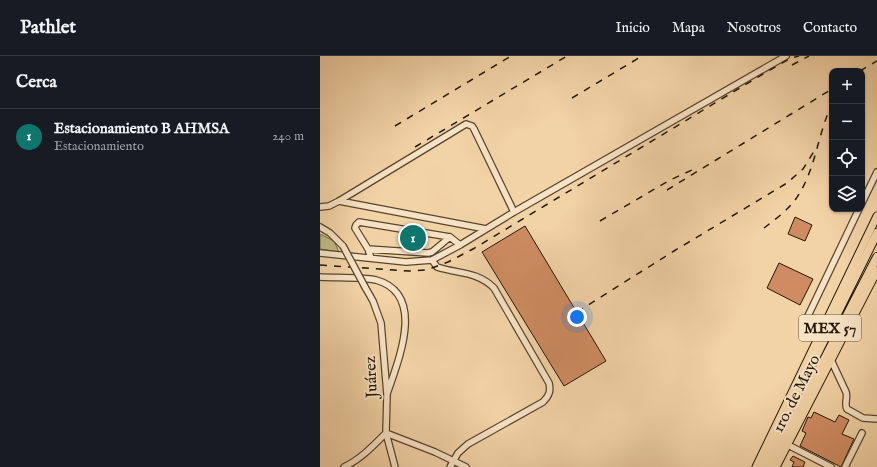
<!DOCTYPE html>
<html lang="es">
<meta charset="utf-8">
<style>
body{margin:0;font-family:"IM FELL English",serif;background:#242831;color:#f1f3f6}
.controls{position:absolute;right:12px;top:12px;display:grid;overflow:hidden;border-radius:8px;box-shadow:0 1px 3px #0004}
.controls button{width:36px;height:36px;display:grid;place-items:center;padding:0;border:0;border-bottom:1px solid #363941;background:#171b24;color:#f1f3f6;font:20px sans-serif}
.you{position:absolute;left:257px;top:261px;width:14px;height:14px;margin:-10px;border:3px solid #fff;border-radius:50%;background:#1a73e8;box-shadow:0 0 0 6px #1a73e833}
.badge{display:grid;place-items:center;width:26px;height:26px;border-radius:50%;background:#0f766e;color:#fff;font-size:13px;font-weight:700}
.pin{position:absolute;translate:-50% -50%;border:2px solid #fff;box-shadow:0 1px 4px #0006}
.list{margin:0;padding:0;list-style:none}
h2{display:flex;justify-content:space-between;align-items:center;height:52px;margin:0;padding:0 16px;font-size:17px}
h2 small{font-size:13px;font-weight:400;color:#9ea1a6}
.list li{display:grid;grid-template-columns:26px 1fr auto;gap:12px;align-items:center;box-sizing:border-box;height:56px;padding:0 16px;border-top:1px solid #363941}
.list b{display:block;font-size:15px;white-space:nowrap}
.list p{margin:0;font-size:13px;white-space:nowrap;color:#9ea1a6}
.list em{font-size:13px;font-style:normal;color:#9ea1a6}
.icon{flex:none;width:22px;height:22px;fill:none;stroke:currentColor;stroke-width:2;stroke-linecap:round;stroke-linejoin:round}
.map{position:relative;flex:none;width:557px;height:411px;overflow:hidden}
header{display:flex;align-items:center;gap:24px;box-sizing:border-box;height:56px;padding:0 20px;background:#171b24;border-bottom:1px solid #363941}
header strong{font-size:19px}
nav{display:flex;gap:22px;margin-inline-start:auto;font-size:14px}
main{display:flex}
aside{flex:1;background:#171b24}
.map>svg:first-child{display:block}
.green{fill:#c2ba81;stroke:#746842}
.building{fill:#cf8c62;stroke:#251704}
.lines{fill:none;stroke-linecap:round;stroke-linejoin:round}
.minor-casing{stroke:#58462c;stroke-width:8}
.major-casing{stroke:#251704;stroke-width:9}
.highway-casing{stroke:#251704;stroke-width:10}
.minor{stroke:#f7e2c5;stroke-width:5.5}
.major{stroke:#f2d3a6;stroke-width:7}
.highway{stroke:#f2d3a6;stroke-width:8}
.rail{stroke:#251704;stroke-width:1.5;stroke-dasharray:7 7;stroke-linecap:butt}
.minor-bridge-casing{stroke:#58462c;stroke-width:8;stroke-linecap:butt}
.minor-bridge{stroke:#f7e2c5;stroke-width:5.5}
.labels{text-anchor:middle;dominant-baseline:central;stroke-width:4;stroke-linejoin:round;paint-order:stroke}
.shield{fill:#f7e2c5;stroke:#64543e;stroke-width:1}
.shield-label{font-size:15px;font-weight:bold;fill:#251704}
.street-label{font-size:16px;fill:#251704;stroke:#f7e2c5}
</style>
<header>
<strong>Pathlet</strong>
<nav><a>Inicio</a><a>Mapa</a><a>Nosotros</a><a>Contacto</a></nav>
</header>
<main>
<aside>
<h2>Cerca<small></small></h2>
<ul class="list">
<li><span class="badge">1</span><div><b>Estacionamiento B AHMSA</b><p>Estacionamiento</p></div><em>240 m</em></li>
</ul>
</aside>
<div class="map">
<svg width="557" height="411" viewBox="0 0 557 411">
<rect width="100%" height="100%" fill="#f2d3a6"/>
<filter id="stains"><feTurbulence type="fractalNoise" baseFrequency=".005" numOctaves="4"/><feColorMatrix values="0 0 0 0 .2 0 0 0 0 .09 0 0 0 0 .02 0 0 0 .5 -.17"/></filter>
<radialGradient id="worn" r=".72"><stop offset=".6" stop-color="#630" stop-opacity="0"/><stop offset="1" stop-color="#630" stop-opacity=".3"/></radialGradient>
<path class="green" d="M0,178L14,185L19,196L0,193Z"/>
<path class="building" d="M475,161L492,169L485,185L468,178Z
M205,170L286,305L244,330L162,196Z
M459,207L493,223L480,249L447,232Z
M494,356L515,366L519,359L529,364L522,378L534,383L521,411L480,390L486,377L482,375L488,361L491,362Z
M473,400L485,406L483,411H472L474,406L470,404Z"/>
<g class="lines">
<defs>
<path id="minor" d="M19,145L166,173
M542,147L557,116
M0,151L9,150L19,145L146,68L152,70L154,73L194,156
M0,171L10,177L23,190
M48,193L108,197L112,196L130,181
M0,197L86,206L112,204L140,189L194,156L466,0
M51,202L48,193L35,172L36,169L39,166L130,181L140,189
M112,204L117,211C138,218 157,215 174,232L229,327C231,335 229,340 223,346L148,388L138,397L130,411
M0,221C16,222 41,221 56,224C107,238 78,305 67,338
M45,231L53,245L61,267L67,338L66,377L75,411
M487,262L539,153
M511,304L526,336C528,342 524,348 527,353L543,362L557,363
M468,389L511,411
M24,411C41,403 53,390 66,377L115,396L146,411
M525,411L542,377"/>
<path id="major" d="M436,411L557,160
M456,411L557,215"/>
<path id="highway" d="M441,411L557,177
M449,411L557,201"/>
</defs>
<use href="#minor" class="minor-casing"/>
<use href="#major" class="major-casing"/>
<use href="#highway" class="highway-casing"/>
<use href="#minor" class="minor"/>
<use href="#major" class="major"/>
<use href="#highway" class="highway"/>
<path class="rail" d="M472,9L489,0
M540,15L557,5
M252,42L322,0
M75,70L191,0
M95,91L247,0
M347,134L512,33
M280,165L350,124L372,114
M444,172C457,162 471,152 479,138C496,111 498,77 512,48
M0,209L89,215L107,214L128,206L153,193L448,15L471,2L479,0
M257,256L354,195L467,127L483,113L498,89"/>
<defs>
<path id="minor-bridge" d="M23,190L45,231"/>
</defs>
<use href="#minor-bridge" class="minor-bridge-casing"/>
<use href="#minor-bridge" class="minor-bridge"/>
</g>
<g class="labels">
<rect class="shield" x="479" y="259" width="62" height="26" rx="3"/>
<g class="shield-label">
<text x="510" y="272">MEX 57</text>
</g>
<g class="street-label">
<text transform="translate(52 321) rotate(-93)">Juárez</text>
<text transform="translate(477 338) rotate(-63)">1ro. de Mayo</text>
</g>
</g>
<rect width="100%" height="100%" filter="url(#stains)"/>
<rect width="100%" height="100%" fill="url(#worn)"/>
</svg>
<div class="controls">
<button>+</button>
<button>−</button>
<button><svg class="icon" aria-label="locate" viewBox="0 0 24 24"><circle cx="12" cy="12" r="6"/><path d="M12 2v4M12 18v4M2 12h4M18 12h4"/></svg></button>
<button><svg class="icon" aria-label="layers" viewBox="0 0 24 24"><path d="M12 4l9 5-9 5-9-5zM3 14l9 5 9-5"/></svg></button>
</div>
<div class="you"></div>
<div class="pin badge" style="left:93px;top:182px">1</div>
</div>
</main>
